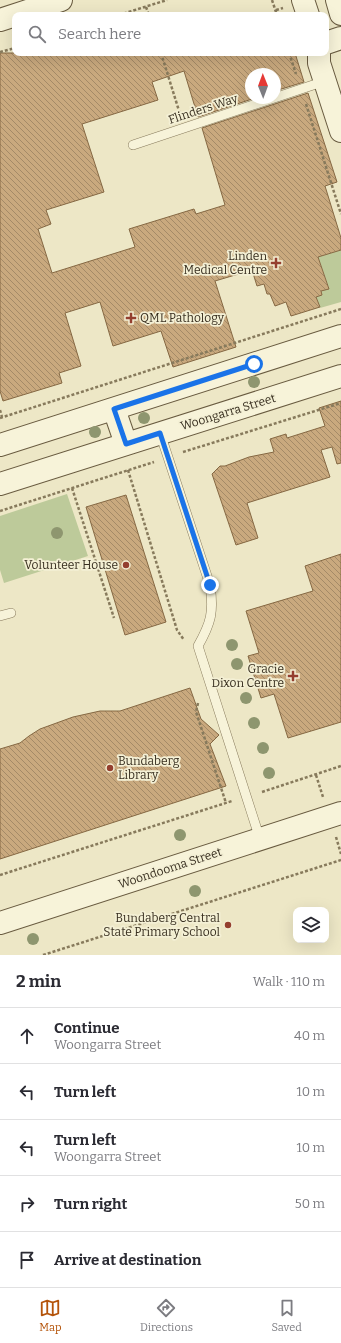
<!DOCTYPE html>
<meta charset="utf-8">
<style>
body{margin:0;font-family:Bitter,serif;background:#f2f2f3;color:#2b2b33}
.controls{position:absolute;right:12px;bottom:12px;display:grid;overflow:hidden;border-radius:8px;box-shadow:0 4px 16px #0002}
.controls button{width:36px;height:36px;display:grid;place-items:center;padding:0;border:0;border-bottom:1px solid #e1e1e2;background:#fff;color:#2b2b33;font:20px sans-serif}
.compass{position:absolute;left:245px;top:68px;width:36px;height:36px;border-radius:50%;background:#fff;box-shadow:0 4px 16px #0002;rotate:359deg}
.stop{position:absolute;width:12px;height:12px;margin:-9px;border:3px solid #1a73e8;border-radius:50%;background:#fff}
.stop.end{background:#1a73e8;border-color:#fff;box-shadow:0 1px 4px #0008}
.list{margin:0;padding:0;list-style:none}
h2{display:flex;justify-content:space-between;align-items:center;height:52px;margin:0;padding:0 16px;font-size:17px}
h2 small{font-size:13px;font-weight:400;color:#7c7c81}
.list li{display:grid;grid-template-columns:26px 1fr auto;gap:12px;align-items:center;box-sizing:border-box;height:56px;padding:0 16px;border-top:1px solid #e1e1e2}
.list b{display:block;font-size:15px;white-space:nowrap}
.list p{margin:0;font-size:13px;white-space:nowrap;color:#7c7c81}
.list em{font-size:13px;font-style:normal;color:#7c7c81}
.icon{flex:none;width:22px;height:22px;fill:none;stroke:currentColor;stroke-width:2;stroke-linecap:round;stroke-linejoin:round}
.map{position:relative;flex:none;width:341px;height:955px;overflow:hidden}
.search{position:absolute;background:#fff;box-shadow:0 4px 16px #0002;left:12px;right:12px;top:12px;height:44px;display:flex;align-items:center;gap:10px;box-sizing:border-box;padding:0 14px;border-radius:8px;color:#7c7c81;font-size:15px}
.sheet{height:332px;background:#fff}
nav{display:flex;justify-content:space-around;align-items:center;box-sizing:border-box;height:56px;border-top:1px solid #e1e1e2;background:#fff;font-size:11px;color:#7c7c81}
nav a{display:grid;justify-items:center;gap:2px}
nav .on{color:#b45309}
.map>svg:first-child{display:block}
.green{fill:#bdca9a}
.building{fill:url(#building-back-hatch);stroke:#856843}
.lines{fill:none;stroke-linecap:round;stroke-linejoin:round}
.lane-casing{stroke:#877a5c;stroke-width:10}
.secondary-casing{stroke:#695b40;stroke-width:24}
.path{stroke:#877a5c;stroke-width:2.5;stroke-dasharray:3 2;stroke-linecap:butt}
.lane{stroke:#f7f3d9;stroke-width:9}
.secondary{stroke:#f7f3d9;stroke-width:22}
.tree{fill:#8e966f}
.route{stroke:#1a73e8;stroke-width:5}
.poi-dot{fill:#943f2f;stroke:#f4f0d5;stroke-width:1.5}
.labels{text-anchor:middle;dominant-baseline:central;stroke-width:3.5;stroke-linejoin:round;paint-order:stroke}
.street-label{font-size:12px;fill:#382f20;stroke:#f4f0d5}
.poi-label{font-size:12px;fill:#382f20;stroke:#f4f0d5;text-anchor:end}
</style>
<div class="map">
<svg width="341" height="955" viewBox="0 0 341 955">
<defs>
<pattern id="building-back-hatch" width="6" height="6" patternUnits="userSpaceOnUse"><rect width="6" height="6" fill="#c9a97e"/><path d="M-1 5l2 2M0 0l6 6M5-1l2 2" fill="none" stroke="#a48a67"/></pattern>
</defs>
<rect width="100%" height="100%" fill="#ede7c6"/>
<path class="green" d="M341,250V302L320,308L316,297L322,295L321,291L329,288L318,257Z
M67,494L88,556L4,583L0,570V516Z"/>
<path class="building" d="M0,53H295L304,82L275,91V74H251V98H255L198,117L184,71L152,82L158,100L82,124L104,192L46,210L51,224L38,229L52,273L135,247L129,229L194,209L196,214L225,205L202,128L308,93L337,182L325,186L341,238V250L318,257L329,289L321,291L322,295L316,297L320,307L291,316L286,302L275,306L270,294H267L264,284L257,286L252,270L215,281L236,347L173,367L161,331L113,346L100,302L65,313L81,366L59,373L62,383L3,401L0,391Z
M341,401V463L337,464L332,447L321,450L330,477L247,503L258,538L236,545L212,474L220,466H225L249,457L274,452L270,439L286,434L287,438L325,426L319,408Z
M126,495L166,622L125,635L86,507Z
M341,554V722L288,738L274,694L261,698L248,656L259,653L246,611L313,591L305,566Z
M190,688L201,719L219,735L210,744L226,786L0,859V749L20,743L29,736L40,729L73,717L100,711H120Z"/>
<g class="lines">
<defs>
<path id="lane" d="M133,145L325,81
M160,433L210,585C214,612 211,623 198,646L260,839
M0,616L11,613"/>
<path id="secondary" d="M303,0L308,15
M337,0L341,14
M0,20L61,0
M326,43L341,38
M319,53V63L341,131
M114,409L126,444
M0,445L341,336
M0,484L341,376
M0,923L341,813"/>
</defs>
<use href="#lane" class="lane-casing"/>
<use href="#secondary" class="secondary-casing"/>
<path class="path" d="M272,0L277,15
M146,7L149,15
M276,10L283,8
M119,15L167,0
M0,52L15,48
M161,53L180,114
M289,53L296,74
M306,104L341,214
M0,410L2,417
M0,418L341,309
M183,452L341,403
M128,470L177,630L184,640
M72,488L114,618
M0,511L154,462
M198,703L196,712L226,803
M316,775L323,797
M262,792L341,766
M336,837L341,854
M0,875L232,801
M43,955L341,860"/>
<use href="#lane" class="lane"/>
<use href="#secondary" class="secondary"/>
</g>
<g class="tree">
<circle cx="254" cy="382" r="6"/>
<circle cx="144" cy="418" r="6"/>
<circle cx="95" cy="432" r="6"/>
<circle cx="57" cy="533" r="6"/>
<circle cx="232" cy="645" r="6"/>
<circle cx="237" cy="664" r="6"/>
<circle cx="246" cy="698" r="6"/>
<circle cx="254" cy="723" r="6"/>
<circle cx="263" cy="748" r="6"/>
<circle cx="269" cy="773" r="6"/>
<circle cx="180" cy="835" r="6"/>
<circle cx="195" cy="891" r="6"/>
<circle cx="33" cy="939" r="6"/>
</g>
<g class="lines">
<path class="route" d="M210,585L160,433L126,444L114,409L254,364"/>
</g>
<g class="poi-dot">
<path d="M274 257h4v4h4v4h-4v4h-4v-4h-4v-4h4z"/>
<path d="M129 312h4v4h4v4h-4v4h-4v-4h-4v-4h4z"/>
<circle cx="126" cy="565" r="4"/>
<path d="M291 670h4v4h4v4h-4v4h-4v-4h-4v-4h4z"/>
<circle cx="110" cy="768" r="4"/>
<circle cx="228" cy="925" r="4"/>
</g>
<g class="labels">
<g class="street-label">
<text transform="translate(203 109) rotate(-18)">Flinders Way</text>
<text transform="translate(228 412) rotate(-17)">Woongarra Street</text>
<text transform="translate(170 868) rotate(-18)">Woondooma Street</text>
</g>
<g class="poi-label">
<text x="267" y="256">Linden<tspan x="267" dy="14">Medical Centre</tspan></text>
<text x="140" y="318" text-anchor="start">QML Pathology</text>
<text x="118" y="565">Volunteer House</text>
<text x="284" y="669">Gracie<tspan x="284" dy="14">Dixon Centre</tspan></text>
<text x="118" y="761" text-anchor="start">Bundaberg<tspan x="118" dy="14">Library</tspan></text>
<text x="220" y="918">Bundaberg Central<tspan x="220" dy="14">State Primary School</tspan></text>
</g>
</g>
</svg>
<div class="controls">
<button><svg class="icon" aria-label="layers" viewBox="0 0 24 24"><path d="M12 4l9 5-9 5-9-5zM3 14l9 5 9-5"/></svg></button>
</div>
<svg class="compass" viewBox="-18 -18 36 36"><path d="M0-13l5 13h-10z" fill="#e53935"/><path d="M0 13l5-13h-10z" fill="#7c7c81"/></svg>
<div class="stop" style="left:254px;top:364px"></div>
<div class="stop end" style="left:210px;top:585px"></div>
<div class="search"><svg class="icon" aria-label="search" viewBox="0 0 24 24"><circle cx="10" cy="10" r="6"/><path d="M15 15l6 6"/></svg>Search here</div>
</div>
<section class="sheet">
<h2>2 min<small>Walk · 110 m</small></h2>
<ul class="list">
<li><svg class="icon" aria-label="ahead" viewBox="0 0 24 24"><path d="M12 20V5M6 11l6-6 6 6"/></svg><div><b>Continue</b><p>Woongarra Street</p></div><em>40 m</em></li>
<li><svg class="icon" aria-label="left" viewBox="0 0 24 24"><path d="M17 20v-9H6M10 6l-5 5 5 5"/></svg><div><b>Turn left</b></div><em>10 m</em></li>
<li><svg class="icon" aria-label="left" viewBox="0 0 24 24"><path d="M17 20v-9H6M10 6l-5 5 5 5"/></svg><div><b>Turn left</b><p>Woongarra Street</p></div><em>10 m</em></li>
<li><svg class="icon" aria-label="right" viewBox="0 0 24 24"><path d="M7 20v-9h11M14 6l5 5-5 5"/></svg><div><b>Turn right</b></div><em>50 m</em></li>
<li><svg class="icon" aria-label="arrive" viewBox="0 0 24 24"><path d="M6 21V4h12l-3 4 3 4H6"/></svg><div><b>Arrive at destination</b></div></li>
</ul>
</section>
<nav>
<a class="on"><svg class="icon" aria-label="map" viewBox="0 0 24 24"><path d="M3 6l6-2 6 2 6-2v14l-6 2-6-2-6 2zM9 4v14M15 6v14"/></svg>Map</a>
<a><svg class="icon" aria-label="directions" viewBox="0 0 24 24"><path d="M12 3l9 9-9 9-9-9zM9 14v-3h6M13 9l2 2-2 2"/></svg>Directions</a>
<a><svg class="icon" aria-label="saved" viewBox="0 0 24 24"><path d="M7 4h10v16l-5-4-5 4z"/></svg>Saved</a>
</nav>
